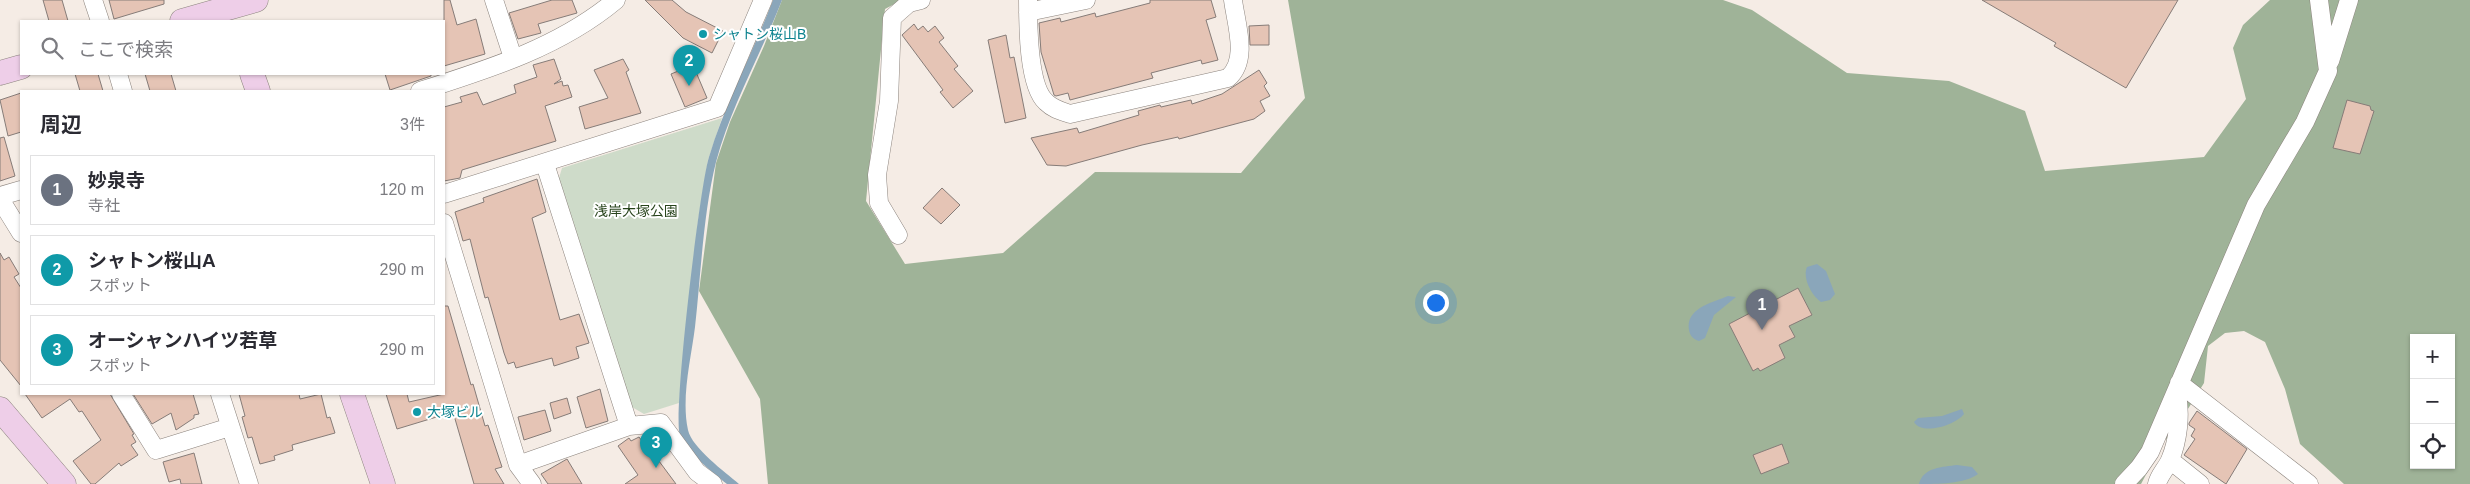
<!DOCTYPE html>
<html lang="ja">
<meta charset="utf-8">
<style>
body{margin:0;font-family:Arial,"Noto Sans JP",sans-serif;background:#f2f2f3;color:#2b2b33}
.controls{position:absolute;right:15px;bottom:15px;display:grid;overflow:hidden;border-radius:0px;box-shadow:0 1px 4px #0004}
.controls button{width:45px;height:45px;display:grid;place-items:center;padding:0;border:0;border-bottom:1px solid #e1e1e2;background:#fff;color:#2b2b33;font:25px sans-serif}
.you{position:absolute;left:1435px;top:302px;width:18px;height:18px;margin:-12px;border:4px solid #fff;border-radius:50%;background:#1a73e8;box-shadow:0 0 0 8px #1a73e833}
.badge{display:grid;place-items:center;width:32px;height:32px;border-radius:50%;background:#44811f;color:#fff;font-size:16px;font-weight:700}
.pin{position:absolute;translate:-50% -41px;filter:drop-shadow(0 1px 2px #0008)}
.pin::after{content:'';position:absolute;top:26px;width:18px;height:15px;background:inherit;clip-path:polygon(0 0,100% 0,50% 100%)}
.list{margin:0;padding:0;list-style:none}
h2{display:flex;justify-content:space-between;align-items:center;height:65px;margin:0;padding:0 20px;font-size:21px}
h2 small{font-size:16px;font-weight:400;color:#7c7c81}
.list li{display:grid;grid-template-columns:32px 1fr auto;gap:15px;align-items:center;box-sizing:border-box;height:70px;margin:0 10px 10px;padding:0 10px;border:1px solid #e1e1e2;border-radius:0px}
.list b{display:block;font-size:19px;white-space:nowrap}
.list p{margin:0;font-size:16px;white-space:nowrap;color:#7c7c81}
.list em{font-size:16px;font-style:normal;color:#7c7c81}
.icon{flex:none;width:28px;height:28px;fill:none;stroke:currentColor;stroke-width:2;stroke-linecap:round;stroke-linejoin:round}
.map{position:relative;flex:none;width:2470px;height:484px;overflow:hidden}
.search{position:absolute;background:#fff;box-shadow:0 1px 4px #0004;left:20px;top:20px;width:425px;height:55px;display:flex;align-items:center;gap:12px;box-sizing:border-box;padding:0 18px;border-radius:0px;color:#7c7c81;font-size:19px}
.panel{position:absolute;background:#fff;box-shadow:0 1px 4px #0004;left:20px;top:90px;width:425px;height:305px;border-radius:0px}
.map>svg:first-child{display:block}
.green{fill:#cedbc9}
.forest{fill:#9fb398;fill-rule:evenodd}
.water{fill:#8aa6ba}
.building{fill:#e5c4b5;stroke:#867c78}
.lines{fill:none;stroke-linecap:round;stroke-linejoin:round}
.street-casing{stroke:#8c847e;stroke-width:19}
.secondary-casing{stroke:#8c847e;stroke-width:25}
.street{stroke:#fff;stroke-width:18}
.secondary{stroke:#eecee8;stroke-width:24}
.culture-dot{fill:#0f9aa8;stroke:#fff;stroke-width:2}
.labels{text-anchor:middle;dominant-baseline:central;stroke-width:4;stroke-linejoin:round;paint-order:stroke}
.culture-label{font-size:14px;fill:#0d838f;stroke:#fff;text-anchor:start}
.park-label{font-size:14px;fill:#28441c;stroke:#fff}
</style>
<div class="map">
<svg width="2470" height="484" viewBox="0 0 2470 484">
<rect width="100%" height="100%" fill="#f5ece5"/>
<path class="green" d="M722,118L708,160L698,221L679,403L644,414L632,407L559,178L562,168Z"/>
<path class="forest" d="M782,0H902L885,9L866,201L905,264L1003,253L1095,172L1241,173L1305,98L1288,0H1723L1752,10L1847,73L1949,81L2025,111L2045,171L2204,157L2246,99L2233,48L2243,25L2270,0H2470V484H2344L2300,444L2285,389L2265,342L2244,331L2225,333L2208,346L2204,383L2183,417L2181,437L2165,439L2141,484H768L760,399L699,291L716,163L730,122L764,46ZM2414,338H2451V465H2414Z"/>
<path class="water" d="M773,0H782C761,54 731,106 716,162C703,214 701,274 695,327C691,359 681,398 688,430C692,448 725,472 739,484H727C712,472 688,453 680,435C672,419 700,184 709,157C725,103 753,53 773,0Z
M1817,264L1826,271L1835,294L1830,300L1821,302C1812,296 1802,278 1807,267Z
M1728,296L1736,297L1714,315L1705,338L1699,341C1693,339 1690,336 1689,330C1685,308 1714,302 1728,296Z
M1962,409L1964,414C1956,425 1922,436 1914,422L1918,418L1942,416Z
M1957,465L1972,467L1978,474C1965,484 1937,484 1919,484C1923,467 1943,467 1957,465Z"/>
<path class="building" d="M43,0H62L68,21H49Z
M109,0H164V4L114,19Z
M444,0H450L457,25L476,19L485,54L444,66Z
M552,0H572L577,13L538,24L541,33L518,39L509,13Z
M645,0H672L686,12L723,31L712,53L683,38Z
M1150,0H1211L1216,17L1206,20L1218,60L1202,64L1201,60L1151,73L1153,78L1070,100L1068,93L1056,96L1054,95L1041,52L1039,23L1060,18L1061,22L1095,13L1096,17L1150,3Z
M1982,0H2178L2126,88L2054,46L2056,43Z
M914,24L918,30L923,26L928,32L935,26L944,38L939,42L958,66L954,69L973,91L953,108L940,92L943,90L902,35Z
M1269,25V45H1250L1249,26Z
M1006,35L1010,58L1014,57L1026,118L1005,123L988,40Z
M554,59L561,79L554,84L562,81L563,86L568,85L572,97L545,106L556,141L462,170L460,178L444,181V107L462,102L460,97L477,92L483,105L516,93L514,85L537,77L533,65Z
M623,59L629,70L626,72L641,113L585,129L579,107L608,98L594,70Z
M693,65L707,98L685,107L671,74Z
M1259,70L1267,83L1264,86L1270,96L1260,101L1265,111L1254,119L1179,139L1178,137L1142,145L1066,166L1047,165L1031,138L1077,128L1079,133L1139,115L1138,111L1160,105L1161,107L1191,100L1192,104L1222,94Z
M75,74H98L103,91H80Z
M145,74H171L176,91H150Z
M385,74H431V76L390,90Z
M21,93V132L8,136L0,100Z
M2347,100L2370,106L2371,110L2374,111L2360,154L2333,148Z
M4,137L15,176L0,181V138Z
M537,179L546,212L532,218L560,320L579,314L589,343L576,347L579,358L554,366L552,358L516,368L514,362L508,364L504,353L488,297L485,298L470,239L463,241L455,212L484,202L483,198Z
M942,188L960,205L941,224L923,208Z
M0,253L4,260L9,257L19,274L14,277L21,288V386L0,360Z
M1798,288L1812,315L1789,326L1795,337L1779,345L1785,358L1760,371L1758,368L1753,371L1729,324Z
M444,306H448L471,385L473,384L485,426L488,425L502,467L495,469L504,484H474L453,412L397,429L386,394H407L409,402L444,394Z
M600,389L608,421L586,428L577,397Z
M25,394H110L134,434L132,435L136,442L131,445L138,455L121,466L119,463L95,484H91L73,461L101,440L82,411L79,412L70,399L42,418Z
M133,394H193L199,414L194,415V418L176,430L171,413L152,424Z
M239,394H299L300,399L321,394L327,418L330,417L335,433L292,445L293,450L274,456L275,460L260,464L252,437L248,438L242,417L245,416Z
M567,398L571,413L554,419L550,403Z
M545,410L551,431L524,440L518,417Z
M2197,411L2247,449L2226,484L2184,455L2195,439L2191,436L2195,429L2189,425V423Z
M639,437L642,441L648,437L658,450L653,453L676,484H625L638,475L618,446L629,438L631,441Z
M1782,444L1789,463L1761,474L1753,455Z
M194,453L202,484H181L180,479L169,482L163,462Z
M567,459L582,484H548L541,474Z"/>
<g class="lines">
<defs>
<path id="street" d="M93,0L100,21
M494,0L513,58
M1028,0C1028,24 1028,86 1046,102C1053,109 1061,111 1070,114L1228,78C1249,60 1236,24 1233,0
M1028,12L1086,0
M2330,61L2349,0
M118,74L123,91
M420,91C489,69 560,47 616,0
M545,164L629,426
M444,194L717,108L763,0
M0,196L21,190
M0,199L21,233
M444,223L518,465L532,484
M898,235L879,203L877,175L889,101L892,18L909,3L921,0
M2179,383L2309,484
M121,394L156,450L230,427
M220,394L249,484
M2170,460L2200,484
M518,465L629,426L661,423L697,472L713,484
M2124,484L2139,468L2150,452L2256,205L2305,122L2328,71L2319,0
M2157,484C2159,475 2166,469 2170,460C2178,441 2181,415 2177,395"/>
<path id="secondary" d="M182,21L256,0
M0,73L21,67
M252,74L258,91
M352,394L383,484
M0,409L64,484"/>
</defs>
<use href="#street" class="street-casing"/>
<use href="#secondary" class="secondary-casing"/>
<use href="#street" class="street"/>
<use href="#secondary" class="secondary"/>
</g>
<g class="culture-dot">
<circle cx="703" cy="34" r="5"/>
<circle cx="417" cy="412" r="5"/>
</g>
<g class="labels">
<g class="culture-label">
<text x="713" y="34">シャトン桜山B</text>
<text x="427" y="412">大塚ビル</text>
</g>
<g class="park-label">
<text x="636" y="211">浅岸大塚公園</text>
</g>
</g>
</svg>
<div class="controls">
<button>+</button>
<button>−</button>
<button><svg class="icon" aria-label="locate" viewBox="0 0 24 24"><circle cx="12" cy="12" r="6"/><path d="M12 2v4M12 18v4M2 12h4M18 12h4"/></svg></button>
</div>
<div class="you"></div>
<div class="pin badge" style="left:1762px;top:330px;background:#6b7280">1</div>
<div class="pin badge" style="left:689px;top:86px;background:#0f9aa8">2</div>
<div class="pin badge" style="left:656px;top:468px;background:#0f9aa8">3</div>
<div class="search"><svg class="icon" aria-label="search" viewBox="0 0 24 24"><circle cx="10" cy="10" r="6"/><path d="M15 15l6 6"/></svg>ここで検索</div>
<section class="panel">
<h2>周辺<small>3件</small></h2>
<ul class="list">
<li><span class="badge" style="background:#6b7280">1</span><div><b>妙泉寺</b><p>寺社</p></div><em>120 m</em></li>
<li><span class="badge" style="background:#0f9aa8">2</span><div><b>シャトン桜山A</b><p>スポット</p></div><em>290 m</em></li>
<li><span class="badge" style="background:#0f9aa8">3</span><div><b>オーシャンハイツ若草</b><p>スポット</p></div><em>290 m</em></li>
</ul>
</section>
</div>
